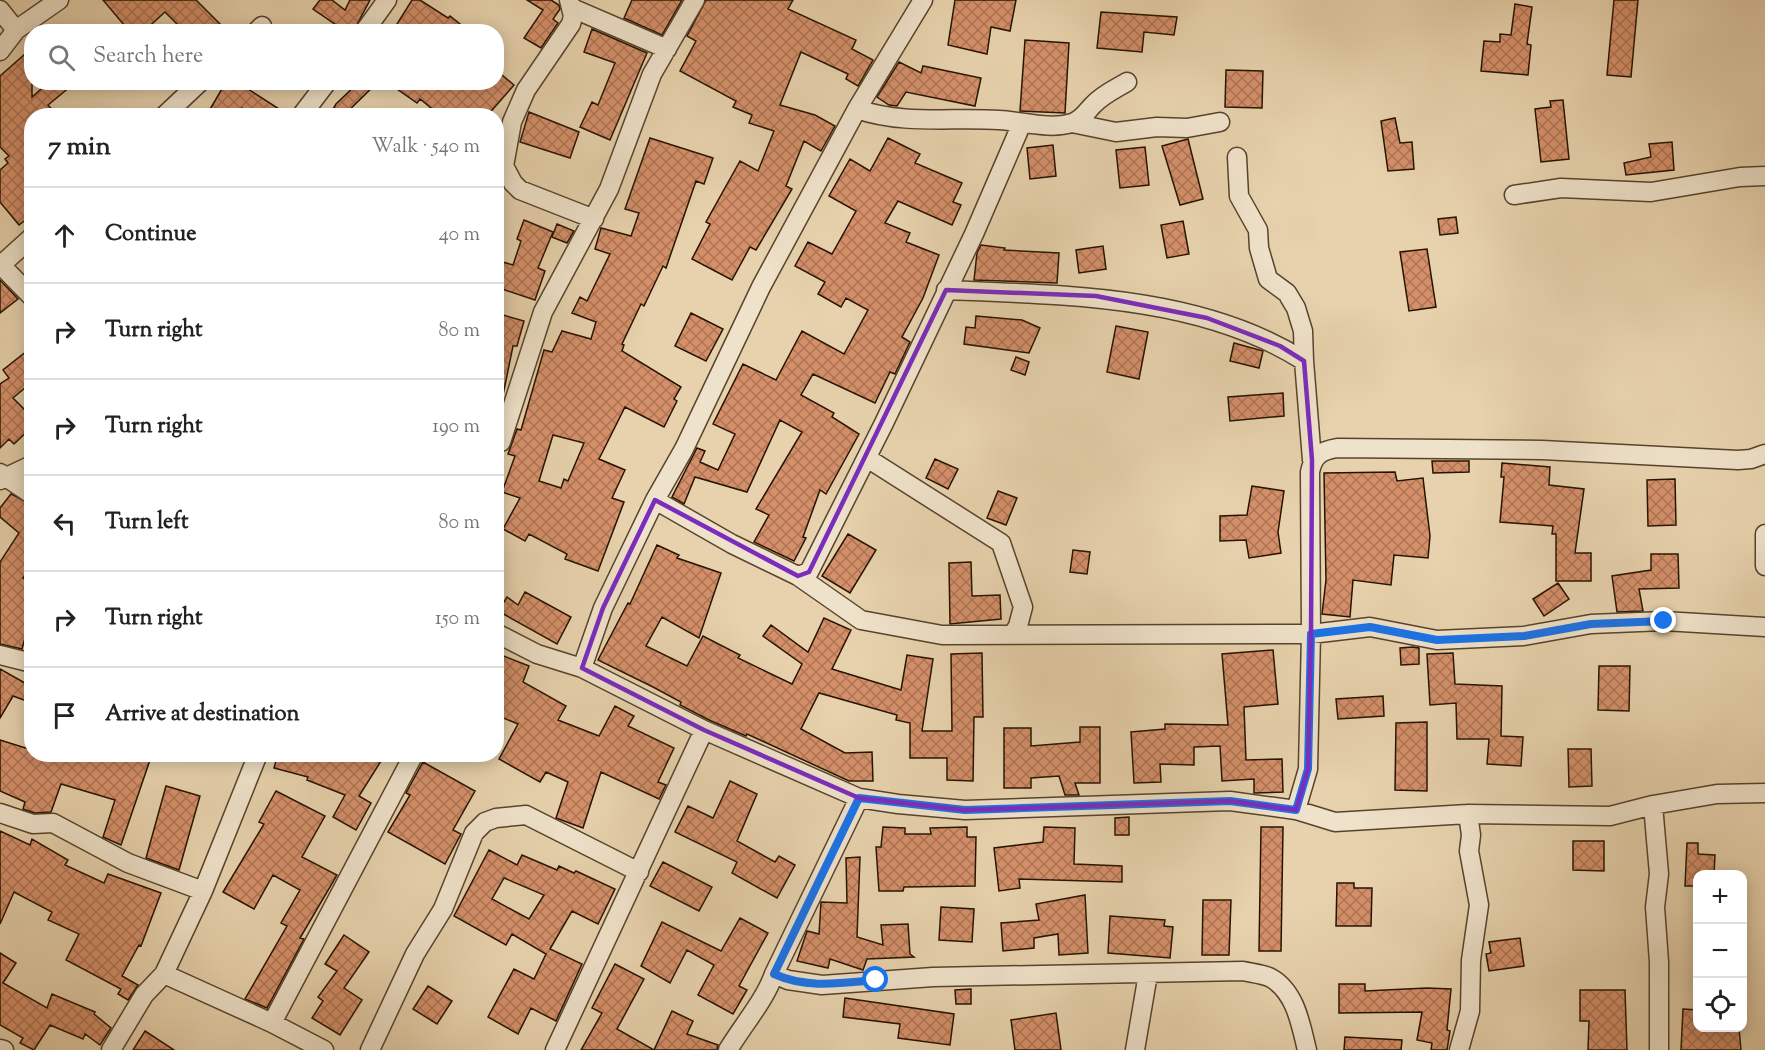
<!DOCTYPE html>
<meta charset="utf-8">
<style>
body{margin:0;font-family:"Sorts Mill Goudy",serif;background:#f6f6f6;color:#222}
.controls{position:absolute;right:18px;bottom:18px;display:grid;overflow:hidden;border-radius:12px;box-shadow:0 3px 15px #0003}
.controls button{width:54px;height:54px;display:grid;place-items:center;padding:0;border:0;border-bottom:2px solid #e0e0e0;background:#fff;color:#222;font:30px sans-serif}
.stop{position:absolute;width:18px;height:18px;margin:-14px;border:4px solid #1a73e8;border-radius:50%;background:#fff}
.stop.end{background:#1a73e8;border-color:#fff;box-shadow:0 2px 6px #0008}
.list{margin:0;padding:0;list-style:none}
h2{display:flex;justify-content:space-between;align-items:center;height:78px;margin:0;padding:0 24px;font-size:26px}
h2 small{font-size:20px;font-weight:400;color:#767676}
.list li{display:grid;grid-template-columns:39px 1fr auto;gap:18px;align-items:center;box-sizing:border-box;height:96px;padding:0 24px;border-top:2px solid #e0e0e0}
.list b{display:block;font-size:22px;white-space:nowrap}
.list em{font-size:20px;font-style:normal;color:#767676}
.icon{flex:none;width:33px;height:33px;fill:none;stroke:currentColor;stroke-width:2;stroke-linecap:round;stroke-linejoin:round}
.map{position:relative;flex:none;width:1765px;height:1050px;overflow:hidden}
.search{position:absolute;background:#fff;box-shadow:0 3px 15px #0003;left:24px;top:24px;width:480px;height:66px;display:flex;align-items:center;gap:15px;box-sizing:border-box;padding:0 21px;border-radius:24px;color:#767676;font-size:22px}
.panel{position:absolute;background:#fff;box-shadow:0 3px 15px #0003;left:24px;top:108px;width:480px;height:654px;border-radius:24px}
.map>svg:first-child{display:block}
.building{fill:url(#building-cross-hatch);stroke:#271300;stroke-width:1.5;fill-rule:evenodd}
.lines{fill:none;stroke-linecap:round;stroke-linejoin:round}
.minor-casing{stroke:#57432b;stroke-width:21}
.minor{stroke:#efe2ca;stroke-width:18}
.route{stroke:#1a73e8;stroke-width:8}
.marked{fill:none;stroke:#7b2cbf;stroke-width:4.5;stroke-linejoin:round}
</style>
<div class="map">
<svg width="1765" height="1050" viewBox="0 0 1765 1050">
<defs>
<pattern id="building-cross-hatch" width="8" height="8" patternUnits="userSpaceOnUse" patternTransform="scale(1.5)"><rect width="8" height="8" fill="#d5906a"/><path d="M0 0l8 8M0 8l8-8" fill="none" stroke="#ad7455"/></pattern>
</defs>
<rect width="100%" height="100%" fill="#e7d2ad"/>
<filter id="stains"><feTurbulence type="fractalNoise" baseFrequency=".00333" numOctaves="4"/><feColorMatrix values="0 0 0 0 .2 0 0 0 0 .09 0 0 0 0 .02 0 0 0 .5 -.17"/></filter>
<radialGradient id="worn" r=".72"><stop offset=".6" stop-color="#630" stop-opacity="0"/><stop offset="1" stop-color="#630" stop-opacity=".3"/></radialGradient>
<path class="building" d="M103,0H196L228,32H185L165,12L143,32H130Z
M320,0H332L345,10L350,0H370L353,32H332L336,25L313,9Z
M412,0H420L448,18L450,16L470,32H392Z
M527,0H551L559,5L560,9L553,19L558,23L541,48L524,38L543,10Z
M632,0H682L662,35L624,18Z
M706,0H793L788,9L856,40L852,49L873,60L858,86L846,79L848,74L801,52L780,105L815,115L835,126L821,151L804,141L786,186L792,189L756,250L750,247L732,280L692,259L710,224L706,222L740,161L758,171L774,131L749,123L752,115L733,107L736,101L680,71L696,41L687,36Z
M955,0H1016L1010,31L991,27L987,54L948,45Z
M1614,0H1638L1631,77L1607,75Z
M1515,4L1532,7L1527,44L1531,45L1528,75L1481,71L1484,41L1500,42V34L1511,35Z
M1101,12L1177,17L1174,35L1144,32L1142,52L1097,48Z
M592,29L647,53L610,140L580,127L592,102L598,105L615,63L584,52Z
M1025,40L1069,43L1065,113L1020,111Z
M32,48V97L49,82H76L48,105L58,116H32V130L25,136L32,143V215L19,225L0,202V170L8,163L5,159L9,156L0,147V76Z
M899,62L921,73L923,66L981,78L975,106L906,92L897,106L889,105L877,97Z
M496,70L514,85L487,116H441L420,99L417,103L387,82H496Z
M1226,70L1263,71L1262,108L1225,107Z
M226,82H237L290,116H253L242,108L238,116H206Z
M359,82H378L343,116H329L336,104Z
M1563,100L1569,159L1541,162L1535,109L1551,107L1550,101Z
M529,112L579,132L570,158L520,142Z
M1395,118L1400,143L1412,142L1414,169L1388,171L1381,121Z
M650,138L713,158L704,184L696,181L666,268L663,266L644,306L641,304L622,344L624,345L622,351L681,387L674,399L677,401L664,427L625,407L599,459L625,470L612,498L624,502L598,571L565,559L567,554L529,534L525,541L503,529L520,498L502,492L515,456L508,454L517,429L521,430L544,350L552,352L562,331L591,339L596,322L572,313L580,297L587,301L610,254L595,249L601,228L631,236L639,213L625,209ZM553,435L584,443L568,481L564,479L561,488L539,481Z
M888,138L920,154L915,163L962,183L953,202L961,205L952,225L898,201L885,223L910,233L906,242L939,255L923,298L902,337L910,342L895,374L890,372L875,403L813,374L801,395L834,413L832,417L859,434L826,494L820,490L803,537L806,538L794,561L754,542L769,515L756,509L802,432L780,420L747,492L695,477L684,504L672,497L697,448L705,451L700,462L718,470L735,434L713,424L743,364L776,380L802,331L844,354L868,310L846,298L841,307L818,294L825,282L795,266L808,242L832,254L856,211L829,196L850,159L870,171Z
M1188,139L1203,199L1180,205L1162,146Z
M1672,142L1674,170L1626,175L1624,163L1651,157L1649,144Z
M1053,145L1056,176L1030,179L1027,148Z
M1145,147L1149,185L1120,188L1116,150Z
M1456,217L1458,233L1440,235L1438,219Z
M524,220L553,232L538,268L545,271L535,300L496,287V260L513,265L521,241L517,239Z
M1183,221L1189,254L1167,258L1161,225Z
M557,224L574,231L567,243L552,237Z
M981,245L1005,248L1004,250L1059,253L1057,283L974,280L977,253Z
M1103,246L1106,269L1079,273L1076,250Z
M1427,249L1436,307L1409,311L1400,252Z
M0,280L18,299L0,313Z
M496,313L524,321L517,346H513L502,400H496Z
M691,313L723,329L706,361L675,346Z
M976,316L1022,320L1040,328L1029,353L964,344L966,327L975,328Z
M1116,326L1148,332L1139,379L1107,372Z
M1234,343L1263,351L1259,368L1230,361Z
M32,347V382L13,398L32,417V427L14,444L9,439L0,448V384L9,378L3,370Z
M1016,357L1029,362L1025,375L1011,370Z
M1283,393L1284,416L1230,421L1228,397Z
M935,459L958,469L948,489L926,478Z
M1432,461H1469V472L1433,473Z
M1502,463L1550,467L1549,485L1584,489L1575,553H1591V581H1556V534H1552L1553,526L1500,522L1504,477H1501Z
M1395,472L1397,481L1423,478L1430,536L1428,558L1394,555L1391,585L1353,580L1350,617L1322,614L1326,580L1324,473Z
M1675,479L1676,525L1648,526L1647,480Z
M1252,486L1284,491L1278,532L1281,553L1249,558L1246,540L1220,541V516L1247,515Z
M998,491L1017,498L1006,525L987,518Z
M11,494L32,504V566L23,578L32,584V611L22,649L0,644V562L19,533L0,517V508Z
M848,534L876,550L850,593L822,576Z
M657,545L679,555L677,558L721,573L699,638L662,617L646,646L687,666L703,636L740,655L738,658L792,684L802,664L763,636L771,625L808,652L824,618L851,630L832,669L901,690L907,655L933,659L922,731H952L951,654L982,653L983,717H974L973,781L947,780V758H910V723L896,720L897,715L819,693L801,729L845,753L872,752L873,781H849L747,734L746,736L709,720L680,705L681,702L653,687L598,660L628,603L630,604Z
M1073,550L1090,552L1087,574L1070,572Z
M1651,554H1678L1679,588L1639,589L1643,611L1617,612L1612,576L1651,570Z
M971,562L972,596L1000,595L1001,619L950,624L949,563Z
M1558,583L1569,599L1544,616L1533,599Z
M525,592L571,617L557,644L498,611L507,597L518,605Z
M1413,647L1419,648V664L1401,665L1400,648Z
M1273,650L1278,704L1244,707L1246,760L1282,759L1283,792L1254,793V779L1222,781L1220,746L1194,747V765L1160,764L1161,782L1134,783L1131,732L1165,729V724L1228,725L1222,654Z
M496,653L529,666L523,682L566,706L558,720L599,736L615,706L634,716L628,726L674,748L658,782L666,785L659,799L601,772L583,828L556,818L568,782L546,772L540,782L499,759L518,724L496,715Z
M1453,653L1455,684L1502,686L1501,736L1523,737L1521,766L1487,764L1489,739H1457L1456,703L1430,705L1427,654Z
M1599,666H1630L1629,711L1598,710Z
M0,669L32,687V703L13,696L0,718Z
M1383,696L1384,716L1338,719L1336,699Z
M1427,722V791L1395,790L1396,723Z
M1080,727H1100V783H1075L1079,795H1065L1059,776L1031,778V788H1004V728H1031V746L1080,742Z
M0,740L32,750V754H65L77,759L78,754H152L121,845L103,837L115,800L61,784L51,812L35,813L23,809L25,802L0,791Z
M1568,749H1591L1592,786L1569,787Z
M278,754H370L381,761L359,796L371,803L356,830L333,817L345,795L307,780L308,777L274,768Z
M423,762L475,791L453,830L461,834L445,864L388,832L410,795L406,793Z
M730,781L757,794L737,841L775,862L779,856L795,865L777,898L732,873L737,862L675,832L688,806L713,818Z
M166,786L200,796L179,870L146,858Z
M276,791L325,816L302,857L337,875L300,938L304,939L267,1008L245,999L287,926L281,923L300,890L273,875L254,909L223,892L264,824L259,822Z
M1129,817V835H1115V818Z
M883,827L905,828V834H931L930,828L967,827V837H976L975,886L904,887L903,891H879L876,847H881Z
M1044,827L1075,828L1074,864L1122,866V882L1019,879L1020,888L999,891L994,848L1043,842Z
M1261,827H1283L1281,951H1259Z
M0,831L30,845L32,839L68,860L65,865L104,883L108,874L161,893L141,946L139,945L122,976L138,985L128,1000L118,994L121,989L66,960L79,934L48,920L52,912L14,892L0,924Z
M1573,841H1604V871L1573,870Z
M1687,843H1698V854L1715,855L1714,874H1698V886H1685Z
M489,850L517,865L522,855L557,870L559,866L574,873L576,871L615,889L598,924L572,911L550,949L582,964L556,1021L531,1008L518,1034L488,1017L514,969L534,979L546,954L512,934L506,945L454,916ZM504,878L544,895L529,919L492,899Z
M860,857L857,937L883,945L881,925L908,924L910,954L914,957L867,959L863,970L830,959L828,968L797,961L807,931L819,934L821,902L847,903L846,858Z
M663,862L712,887L699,911L650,886Z
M1337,883H1354V888H1372L1371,926H1336Z
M1085,895L1088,953L1059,955L1058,934L1034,938V948L1003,951L1001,923L1039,920L1036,904Z
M1203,900H1231L1229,955H1202Z
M941,907L974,909L972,942L939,940Z
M1110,916L1165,920L1164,926L1173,927L1170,958L1108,953Z
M740,918L768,933L739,986L747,990L733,1014L698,995L714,965L687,950L670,983L641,966L662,922L721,951Z
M344,935L369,952L344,988L362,1000L340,1035L312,1018L323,1001L318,997L337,971L325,964Z
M1520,938L1524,966L1489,971L1486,954L1491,953L1489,942Z
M0,953L16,963L3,983L47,1008L52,994L95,1012L94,1014L111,1028L100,1045L85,1034L83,1039L50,1025L34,1050L20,1043L23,1038L0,1025Z
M615,964L644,979L617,1029L654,1050H581L602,1013L592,1008Z
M1339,984H1365V991L1427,988L1451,989L1447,1030L1450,1031L1447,1050H1431L1432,1043L1417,1040L1422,1012L1339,1013Z
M428,986L452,1001L437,1024L413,1009Z
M971,989V1004H956L955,990Z
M1580,990H1625L1627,1050H1588L1589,1021H1580Z
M845,998L954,1014L950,1045L898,1038L900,1024L843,1017Z
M1683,1009L1698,1010V1028H1739L1741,1050H1681Z
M672,1011L693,1021L687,1034L718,1045L717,1050H654Z
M1056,1013L1061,1050H1015L1011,1020Z
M145,1031L174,1050H133Z
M1345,1037L1402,1040L1401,1050H1344Z"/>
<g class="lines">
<defs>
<path id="minor" d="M569,0L573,16L571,24L526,90L512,122L504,166L513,183L520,190L594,219
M572,8L667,49
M0,10L16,30
M256,32L262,26
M364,32L387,0
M0,51L16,30L59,0
M857,109C903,125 951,117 999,120C1022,121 1049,130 1072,123C1082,120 1086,112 1093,105C1102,95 1115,89 1127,82
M164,116L200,82
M301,116L327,82
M1072,123L1116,132L1157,127L1187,128L1220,122
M1237,157L1239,196L1258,230L1259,248L1268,279L1287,293L1296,308L1303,331L1304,361
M1514,195L1561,188L1651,192L1740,177L1765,176
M0,264L32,297
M1,265L32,237
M946,290C1064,295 1201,295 1304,361L1312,460
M501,442L543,312L609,189L652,74L695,0
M867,458L1001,543L1023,607L1018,626L1013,634
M0,473L28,492
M0,480L32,465
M655,500L732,544L798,576L809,572L884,423L974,234L1022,123
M1765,534V566
M798,576L861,620L942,635L1311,634L1370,627L1437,640L1524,636L1591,624L1664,621L1765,627
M496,633L537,654L582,668L704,730L859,798L898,804L965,810L1230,801L1296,810L1335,822L1468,814L1610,816L1653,805L1717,794L1765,793
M0,655L32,663
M582,668L603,608L655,500L684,449L761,287L857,109L923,0
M1653,805L1659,874L1655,907L1659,962V1050
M1296,810L1308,769L1311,634L1310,472C1313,456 1320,451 1337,448L1542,450L1738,460L1751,459L1765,454
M0,813L33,824L53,823L128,863L203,891
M164,974L272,1023L324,1050
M774,974L788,980L822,985L933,977L1243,971C1252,973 1264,974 1271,978C1296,992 1301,1026 1307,1050
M272,1023L414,754
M0,1049L4,1050
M111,1050L144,995L164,974L203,891L258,754
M370,1050L415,954L443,909L474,833L485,822L496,818L526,815L639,872
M555,1050L704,730
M728,1050C743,1025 765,1000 774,974L859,798
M1135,1050L1148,974
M1459,1050L1470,1011L1471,960L1479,905L1469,851L1471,835L1468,814"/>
</defs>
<use href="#minor" class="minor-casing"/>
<use href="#minor" class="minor"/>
</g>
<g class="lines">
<path class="route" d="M876,980C841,983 807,989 774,974L859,798L965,810L1230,801L1296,810L1308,769L1311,634L1370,627L1437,640L1524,636L1591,624L1664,621"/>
</g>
<path class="marked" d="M946,290L1096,296L1207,318L1280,346L1304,361L1312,460L1311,634L1308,769L1296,810L1230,801L965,810L859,798L704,730L582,668L603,608L655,500L798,576L809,572Z"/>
<rect width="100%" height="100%" filter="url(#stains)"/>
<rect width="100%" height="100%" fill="url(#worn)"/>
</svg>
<div class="controls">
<button>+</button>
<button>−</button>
<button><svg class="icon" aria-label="locate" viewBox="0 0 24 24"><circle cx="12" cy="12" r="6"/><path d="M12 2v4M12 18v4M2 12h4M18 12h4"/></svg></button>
</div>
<div class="stop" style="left:876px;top:980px"></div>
<div class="stop end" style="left:1664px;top:621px"></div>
<div class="search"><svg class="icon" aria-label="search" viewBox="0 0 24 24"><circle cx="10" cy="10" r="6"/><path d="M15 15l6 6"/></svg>Search here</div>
<section class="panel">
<h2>7 min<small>Walk · 540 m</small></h2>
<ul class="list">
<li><svg class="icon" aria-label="ahead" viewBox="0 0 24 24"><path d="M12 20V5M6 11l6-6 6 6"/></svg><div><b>Continue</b></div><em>40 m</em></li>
<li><svg class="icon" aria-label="right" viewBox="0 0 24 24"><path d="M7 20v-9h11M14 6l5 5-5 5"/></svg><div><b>Turn right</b></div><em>80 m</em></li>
<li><svg class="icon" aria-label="right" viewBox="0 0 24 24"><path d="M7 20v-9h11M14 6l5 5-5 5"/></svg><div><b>Turn right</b></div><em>190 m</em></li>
<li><svg class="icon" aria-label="left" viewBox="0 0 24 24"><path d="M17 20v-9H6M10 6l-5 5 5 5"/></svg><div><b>Turn left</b></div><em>80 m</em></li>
<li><svg class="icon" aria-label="right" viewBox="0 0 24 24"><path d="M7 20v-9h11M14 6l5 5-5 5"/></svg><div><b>Turn right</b></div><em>150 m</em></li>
<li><svg class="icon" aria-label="arrive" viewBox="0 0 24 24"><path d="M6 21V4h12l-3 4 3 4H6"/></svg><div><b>Arrive at destination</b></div></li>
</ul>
</section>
</div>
